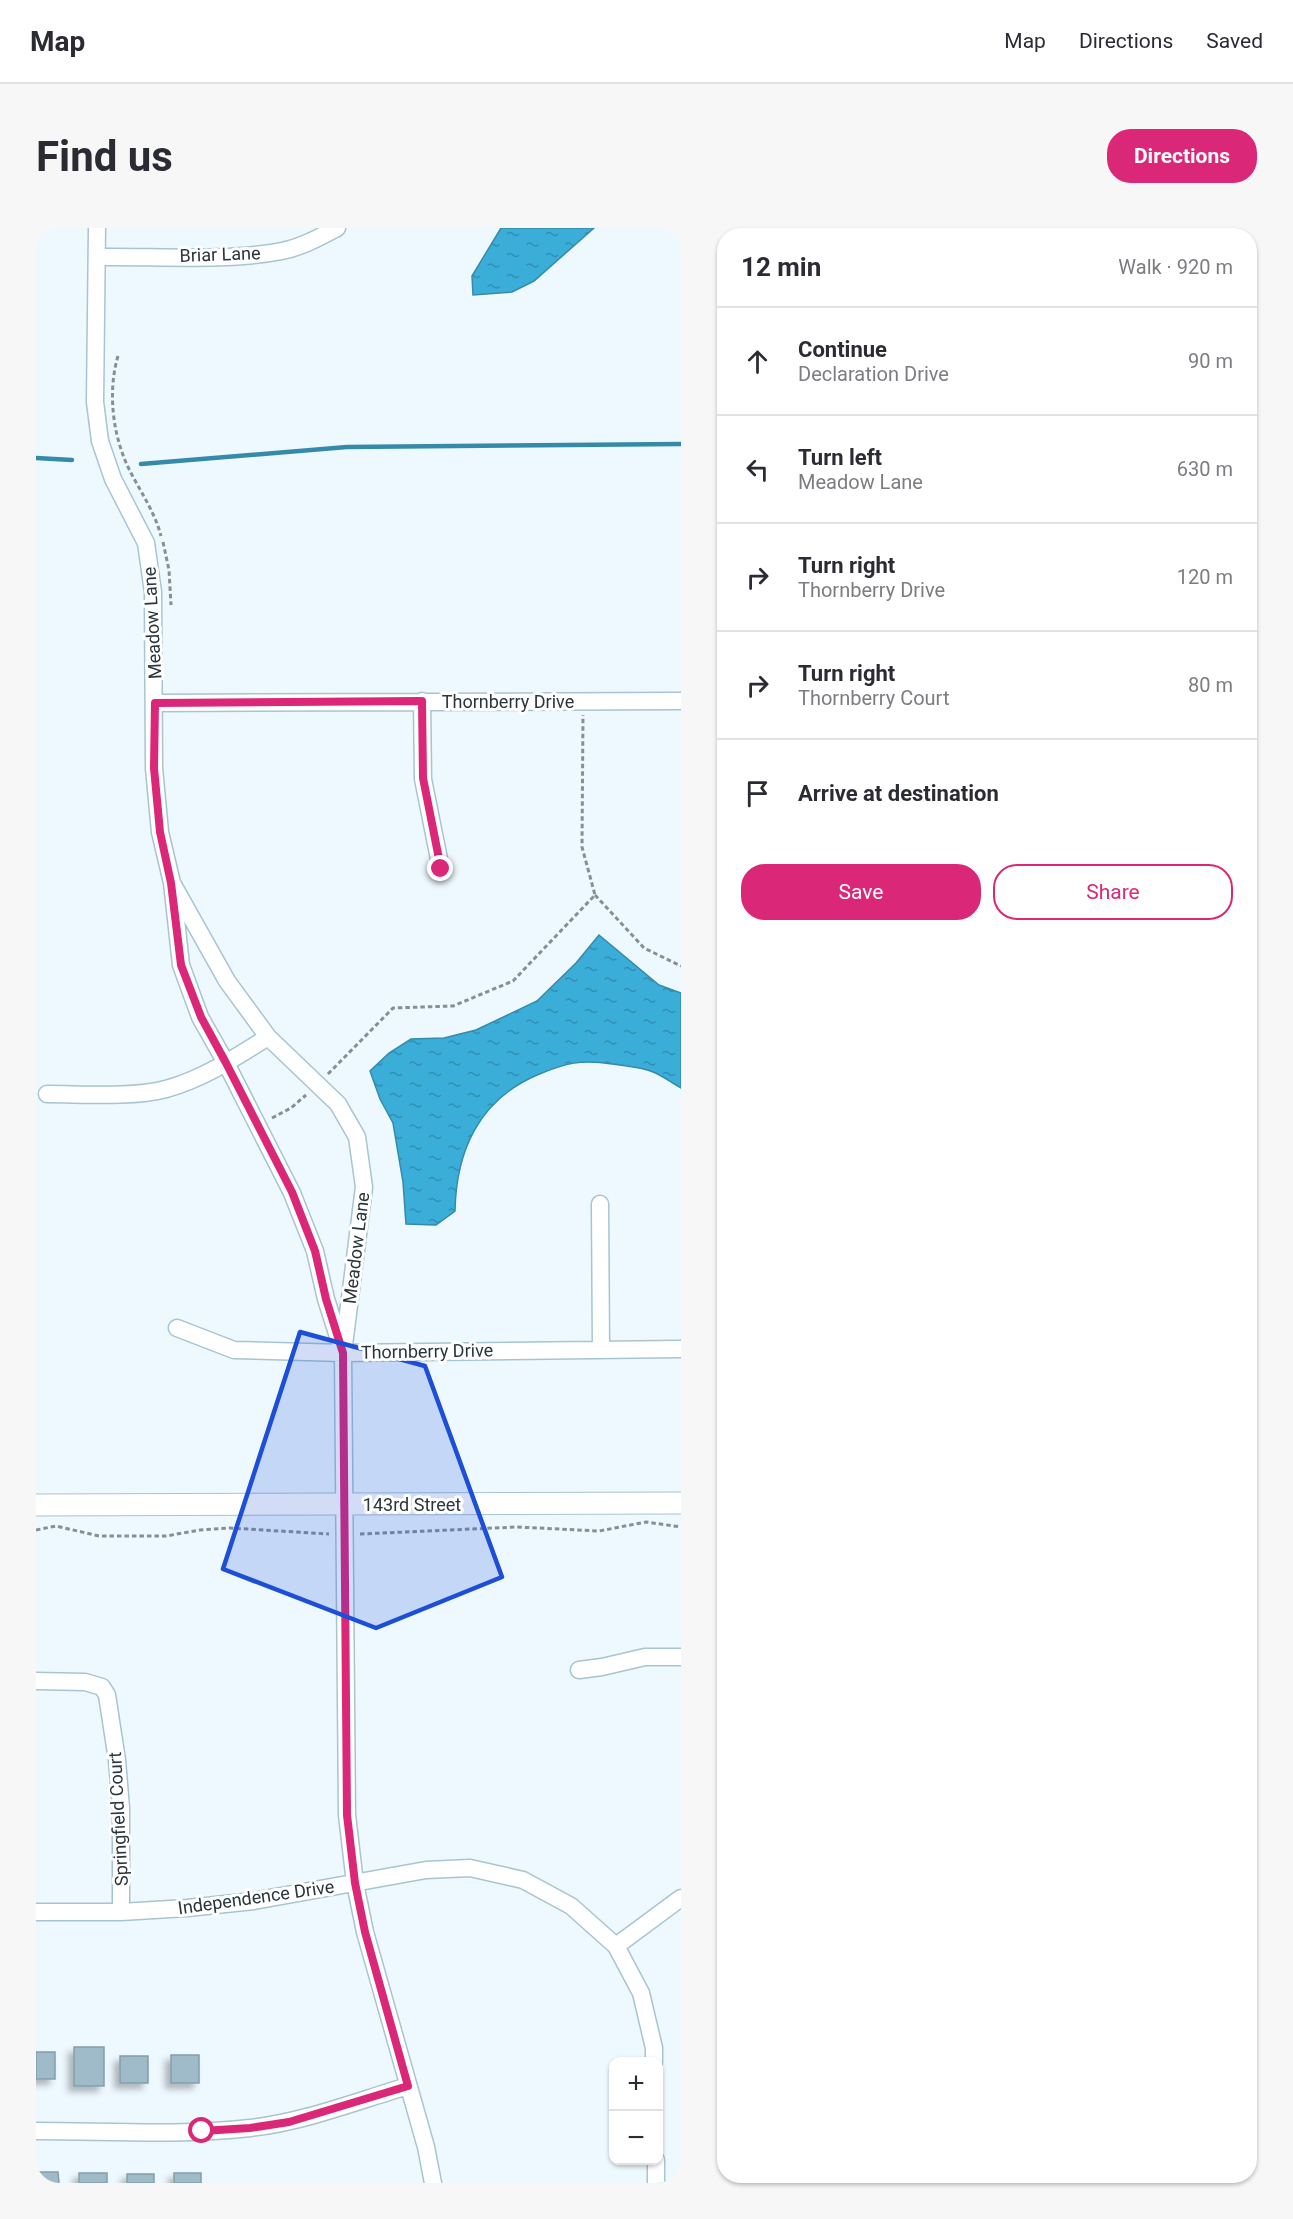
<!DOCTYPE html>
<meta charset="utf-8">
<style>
body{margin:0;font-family:Roboto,sans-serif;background:#f7f7f7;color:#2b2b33}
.controls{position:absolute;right:18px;bottom:18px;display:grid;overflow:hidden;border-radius:12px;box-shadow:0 2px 4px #0004}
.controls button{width:54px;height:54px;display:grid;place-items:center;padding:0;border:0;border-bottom:2px solid #e1e1e2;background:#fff;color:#2b2b33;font:30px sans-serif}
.stop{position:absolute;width:18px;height:18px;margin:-14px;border:4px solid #db2777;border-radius:50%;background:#fff}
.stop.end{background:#db2777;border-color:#fff;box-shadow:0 2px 6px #0008}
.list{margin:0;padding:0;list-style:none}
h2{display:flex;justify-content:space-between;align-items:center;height:78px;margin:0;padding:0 24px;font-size:26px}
h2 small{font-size:20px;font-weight:400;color:#7c7c81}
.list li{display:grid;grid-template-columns:39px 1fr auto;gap:18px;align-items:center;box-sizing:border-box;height:108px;padding:0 24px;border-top:2px solid #e1e1e2}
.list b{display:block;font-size:22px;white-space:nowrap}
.list p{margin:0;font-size:20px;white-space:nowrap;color:#7c7c81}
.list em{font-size:20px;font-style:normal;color:#7c7c81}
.actions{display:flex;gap:12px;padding:18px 24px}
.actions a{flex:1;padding:14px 0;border:2px solid #db2777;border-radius:24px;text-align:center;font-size:21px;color:#db2777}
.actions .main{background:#db2777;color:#fff}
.icon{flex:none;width:33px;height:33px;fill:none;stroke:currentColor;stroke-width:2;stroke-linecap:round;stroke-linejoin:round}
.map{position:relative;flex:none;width:645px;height:1955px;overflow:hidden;border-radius:24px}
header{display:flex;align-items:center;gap:36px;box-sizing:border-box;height:84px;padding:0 30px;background:#fff;border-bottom:2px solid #e1e1e2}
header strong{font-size:28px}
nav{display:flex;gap:33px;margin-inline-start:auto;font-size:21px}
.intro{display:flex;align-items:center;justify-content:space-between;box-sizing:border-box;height:144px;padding:0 36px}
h1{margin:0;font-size:42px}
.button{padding:15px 27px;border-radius:24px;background:#db2777;color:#fff;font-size:21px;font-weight:700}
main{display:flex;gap:36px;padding:0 36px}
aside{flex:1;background:#fff;border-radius:24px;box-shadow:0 2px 4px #0004}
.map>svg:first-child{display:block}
.water{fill:url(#water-ripples);stroke:#358aaa;stroke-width:1.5}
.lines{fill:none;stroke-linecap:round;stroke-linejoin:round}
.stream{stroke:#358aaa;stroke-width:4.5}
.building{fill:#9fbbc9;stroke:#839eab;stroke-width:1.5;filter:url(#shadow)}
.minor-casing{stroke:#a8c4d1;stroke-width:19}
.tertiary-casing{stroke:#a8c4d1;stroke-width:23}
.path{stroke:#859096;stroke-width:3;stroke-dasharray:4.5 3;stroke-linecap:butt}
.minor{stroke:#fff;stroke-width:16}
.tertiary{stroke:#fff;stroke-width:21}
.route{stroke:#db2777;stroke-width:8}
.marked{fill:#1d4ed8;fill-opacity:0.2;stroke:#1d4ed8;stroke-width:4.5;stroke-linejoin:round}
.labels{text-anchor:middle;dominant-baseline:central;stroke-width:6;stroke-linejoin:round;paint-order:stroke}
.street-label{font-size:18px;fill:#2a363b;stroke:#fff}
</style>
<header>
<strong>Map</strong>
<nav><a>Map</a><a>Directions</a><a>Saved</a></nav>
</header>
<div class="intro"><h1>Find us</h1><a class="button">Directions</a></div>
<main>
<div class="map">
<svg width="645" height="1955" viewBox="0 0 645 1955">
<defs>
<pattern id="water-ripples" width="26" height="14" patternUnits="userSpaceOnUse" patternTransform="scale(1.5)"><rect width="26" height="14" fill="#3aaed9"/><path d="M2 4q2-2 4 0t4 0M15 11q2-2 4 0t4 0" fill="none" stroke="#318eb1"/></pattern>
<filter id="shadow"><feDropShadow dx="-5.5" dy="5.5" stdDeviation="3" flood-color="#0004"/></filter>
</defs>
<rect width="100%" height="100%" fill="#eef9ff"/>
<path class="water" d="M465,0H558L498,53L476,64L437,67L436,48Z
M563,707L623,757L645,765V860C636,855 627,848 617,844C605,839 589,838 576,836C545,831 530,835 501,847C443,872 420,923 419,983L400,997L370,996L367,954L357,895L344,871L334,843L353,825L375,811L408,810L440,802L501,773L540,735Z"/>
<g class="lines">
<path class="stream" d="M0,230L36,232
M105,236L311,219L645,216"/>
</g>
<path class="building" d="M38,1819H68V1858H38Z
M0,1824H19V1851H0Z
M135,1827H163V1855H135Z
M84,1828H112V1855H84Z
M0,1944H22L23,1955H0Z
M43,1945H71V1955H43Z
M138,1945H165V1955H138Z
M91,1946H118V1955H91Z"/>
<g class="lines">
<defs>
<path id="minor" d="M61,0L59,174L64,213L77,251L110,315L117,364L118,540L124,604L136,655L145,737L164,789L190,835L256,965L279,1023L290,1071L306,1121
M62,29C119,28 190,34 246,23C266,19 284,9 301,0
M386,473L387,551L405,641
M119,475L645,473
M136,655L191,753L232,809L302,876L321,909L328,959L307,1125L311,1587L319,1655L329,1704L390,1919L397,1955
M11,866C46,866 96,870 130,861C167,851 200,829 232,809
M564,976L565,1121
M141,1100L198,1122L307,1125L645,1121
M543,1442L566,1439L609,1429H645
M0,1453L49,1454L66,1459L71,1467L81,1532L85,1580V1684
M0,1684H85L151,1680L218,1673L390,1642L434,1640L487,1652L535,1678L580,1718L605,1765L618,1820V1834
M580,1718L645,1670
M0,1903C71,1903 144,1908 214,1900C268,1894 321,1873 372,1858
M620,1932V1955"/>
<path id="tertiary" d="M0,1277L645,1275"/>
</defs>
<use href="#minor" class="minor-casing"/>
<use href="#tertiary" class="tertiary-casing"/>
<path class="path" d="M82,128C71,165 77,211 95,245C106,266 119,285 125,308
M127,314L133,342L135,377
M559,667L608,720L645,738
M292,846L357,780L417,778L477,753L559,667L546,619L547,487
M236,890L255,880L270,867
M0,1302L20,1298L63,1308H130L164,1302L194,1300L293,1306
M324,1306L481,1299L563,1303L610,1294L645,1299"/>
<use href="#minor" class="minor"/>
<use href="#tertiary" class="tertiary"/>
</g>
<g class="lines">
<path class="route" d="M166,1903L214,1900L253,1894L372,1858L329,1704L319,1655L311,1587L307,1125L290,1071L279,1023L256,964L190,835L165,789L145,737L135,655L124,604L118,540L119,475L386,473L387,550L405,641"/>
</g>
<path class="marked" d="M264,1104L389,1138L466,1349L340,1400L187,1341Z"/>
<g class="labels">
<g class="street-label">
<text transform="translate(184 26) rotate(-2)">Briar Lane</text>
<text transform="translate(116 395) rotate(-93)">Meadow Lane</text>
<text x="472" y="473">Thornberry Drive</text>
<text transform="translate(320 1020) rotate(-83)">Meadow Lane</text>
<text transform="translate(391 1123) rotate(-1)">Thornberry Drive</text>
<text x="376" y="1276">143rd Street</text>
<text transform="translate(82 1591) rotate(-93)">Springfield Court</text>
<text transform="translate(220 1669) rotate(-8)">Independence Drive</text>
</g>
</g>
</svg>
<div class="controls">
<button>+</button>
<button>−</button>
</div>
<div class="stop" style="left:166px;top:1903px"></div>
<div class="stop end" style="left:405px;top:641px"></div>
</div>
<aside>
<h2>12 min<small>Walk · 920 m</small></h2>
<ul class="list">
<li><svg class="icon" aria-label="ahead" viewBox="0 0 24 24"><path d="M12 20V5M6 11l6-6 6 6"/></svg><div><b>Continue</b><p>Declaration Drive</p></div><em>90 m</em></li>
<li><svg class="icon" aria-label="left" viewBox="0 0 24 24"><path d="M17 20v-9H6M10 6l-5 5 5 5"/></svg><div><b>Turn left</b><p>Meadow Lane</p></div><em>630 m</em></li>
<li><svg class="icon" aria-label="right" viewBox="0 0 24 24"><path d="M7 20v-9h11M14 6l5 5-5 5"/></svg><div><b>Turn right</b><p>Thornberry Drive</p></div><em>120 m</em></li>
<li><svg class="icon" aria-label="right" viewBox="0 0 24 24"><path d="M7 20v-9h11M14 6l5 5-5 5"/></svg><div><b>Turn right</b><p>Thornberry Court</p></div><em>80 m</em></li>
<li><svg class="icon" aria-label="arrive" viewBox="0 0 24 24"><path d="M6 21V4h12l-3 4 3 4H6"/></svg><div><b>Arrive at destination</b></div></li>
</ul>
<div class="actions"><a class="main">Save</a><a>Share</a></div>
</aside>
</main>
